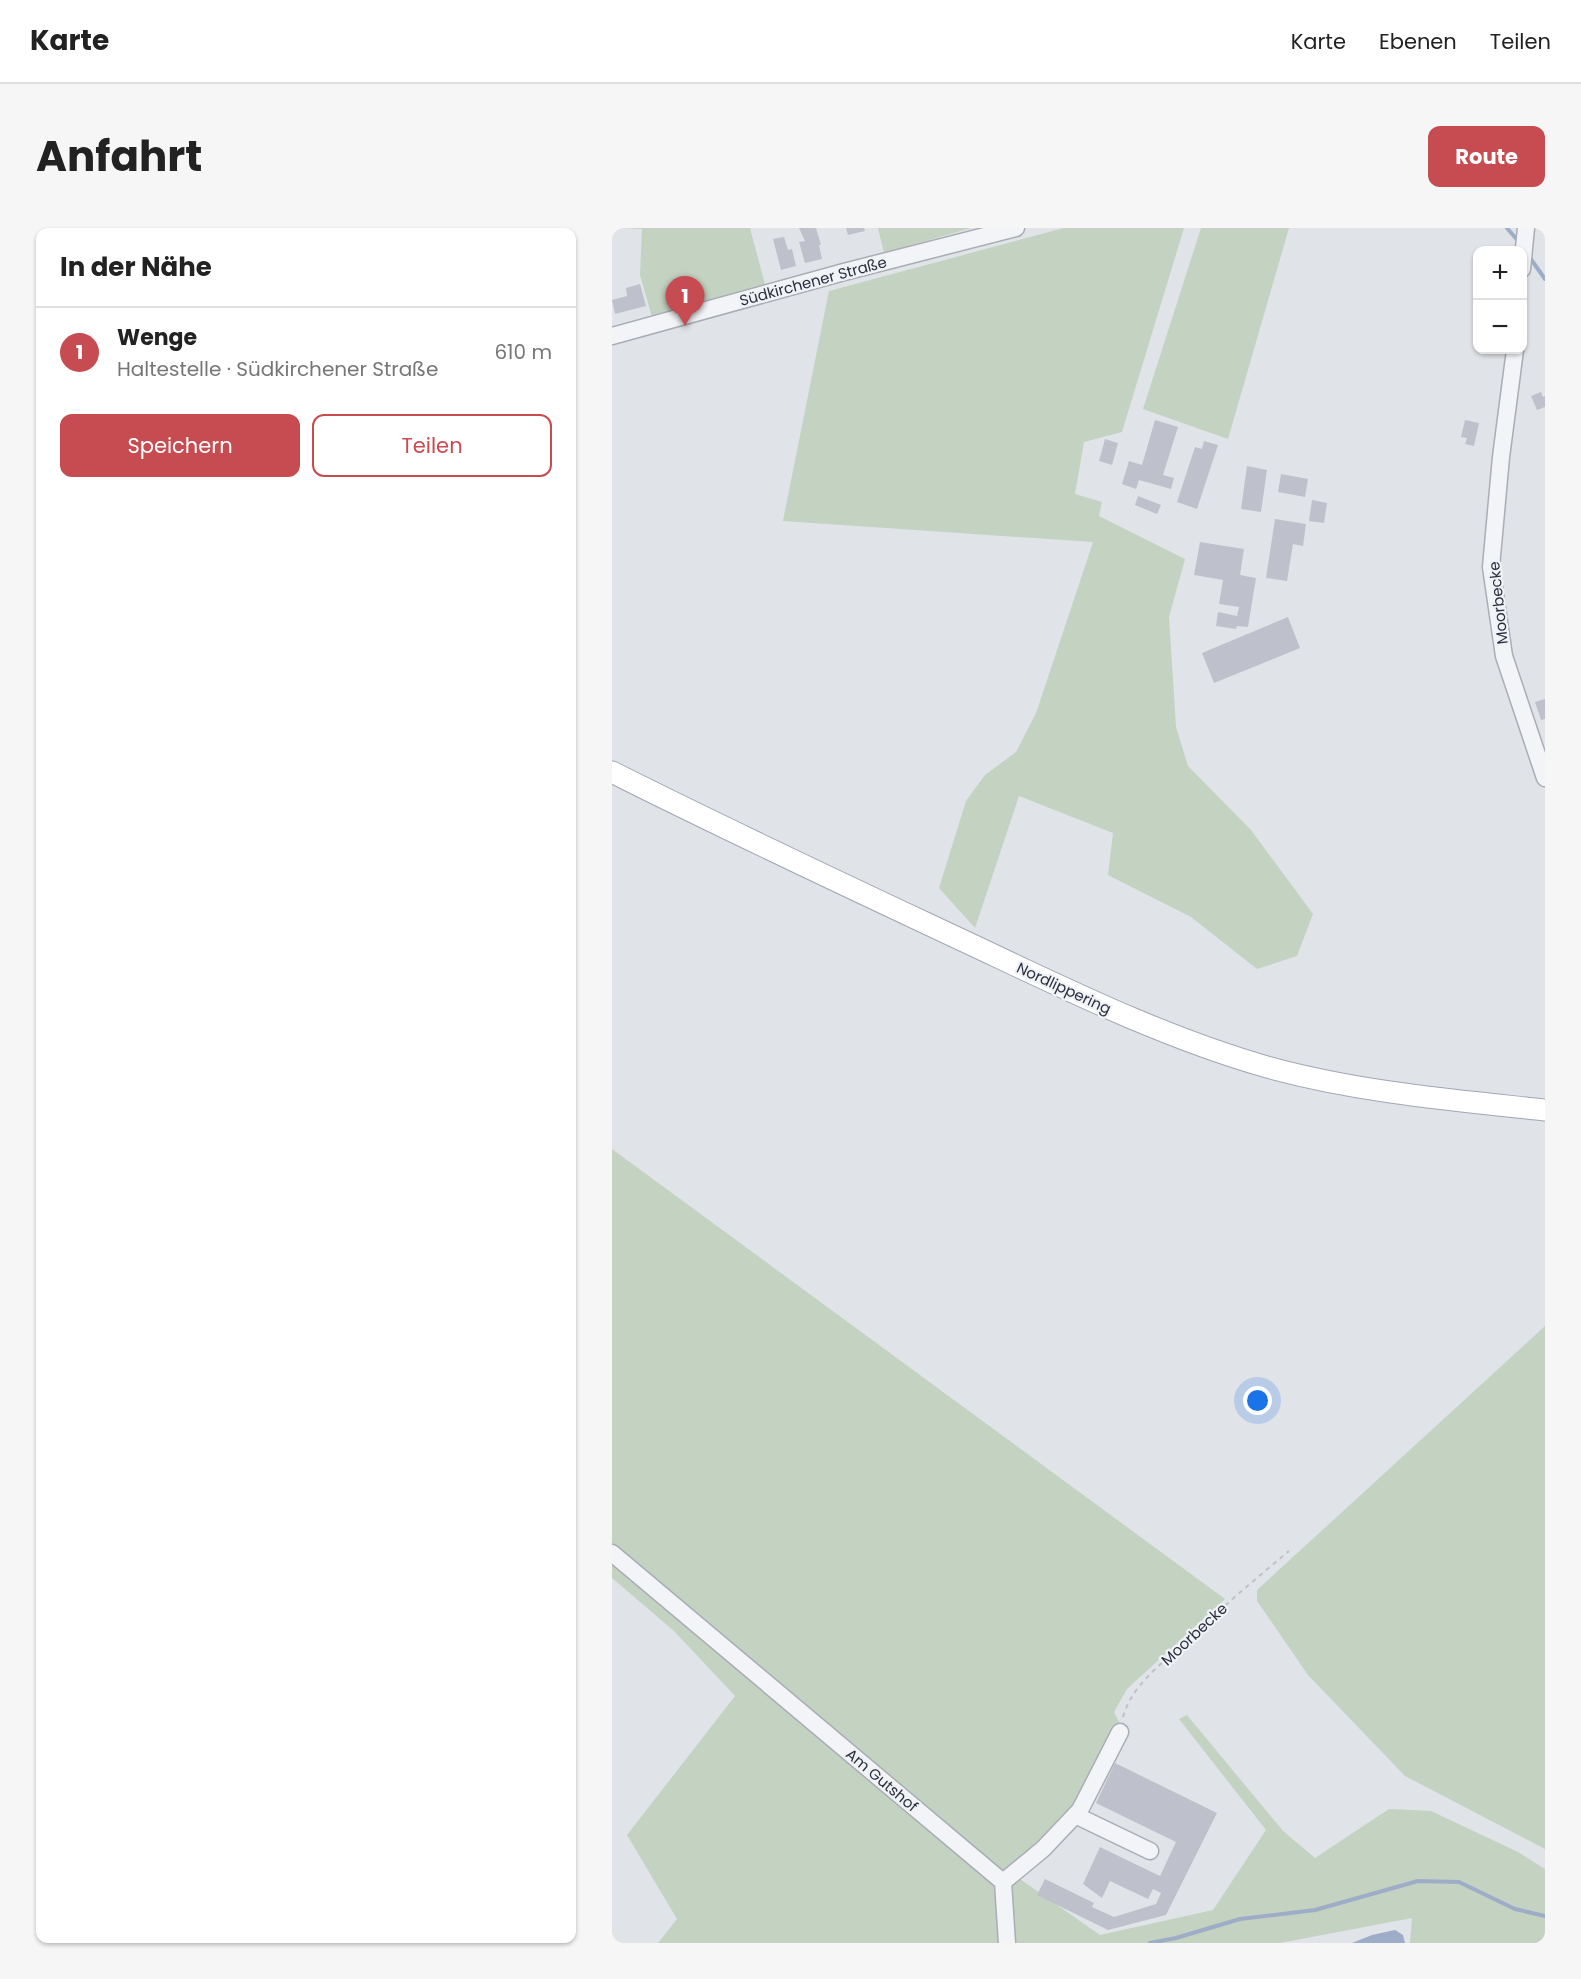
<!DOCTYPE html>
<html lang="de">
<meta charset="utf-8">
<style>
body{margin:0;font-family:Poppins,sans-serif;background:#f6f6f6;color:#222}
.controls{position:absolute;right:18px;top:18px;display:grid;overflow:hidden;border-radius:12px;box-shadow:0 2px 4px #0004}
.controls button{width:54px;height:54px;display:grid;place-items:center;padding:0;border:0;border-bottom:2px solid #e0e0e0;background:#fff;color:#222;font:30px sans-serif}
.you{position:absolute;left:646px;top:1173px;width:21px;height:21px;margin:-15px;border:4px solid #fff;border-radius:50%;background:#1a73e8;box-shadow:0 0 0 9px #1a73e833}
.badge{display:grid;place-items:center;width:39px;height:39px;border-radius:50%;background:#c74c51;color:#fff;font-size:20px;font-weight:700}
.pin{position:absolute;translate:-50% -50px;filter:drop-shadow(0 2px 3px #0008)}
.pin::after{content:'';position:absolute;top:32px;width:21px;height:18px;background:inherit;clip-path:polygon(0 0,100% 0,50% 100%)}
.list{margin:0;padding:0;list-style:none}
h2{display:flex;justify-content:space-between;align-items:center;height:78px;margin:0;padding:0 24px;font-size:26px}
h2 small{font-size:20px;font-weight:400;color:#767676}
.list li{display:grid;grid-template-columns:39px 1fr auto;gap:18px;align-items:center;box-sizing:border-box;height:90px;padding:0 24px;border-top:2px solid #e0e0e0}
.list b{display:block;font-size:22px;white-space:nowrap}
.list p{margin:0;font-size:20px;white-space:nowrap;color:#767676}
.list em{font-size:20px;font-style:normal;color:#767676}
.actions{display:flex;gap:12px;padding:18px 24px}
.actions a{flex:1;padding:14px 0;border:2px solid #c74c51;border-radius:12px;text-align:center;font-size:21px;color:#c74c51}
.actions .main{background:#c74c51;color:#fff}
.map{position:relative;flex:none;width:933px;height:1715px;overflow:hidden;border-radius:12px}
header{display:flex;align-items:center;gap:36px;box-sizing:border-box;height:84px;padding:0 30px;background:#fff;border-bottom:2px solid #e0e0e0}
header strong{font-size:28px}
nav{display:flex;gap:33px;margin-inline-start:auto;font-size:21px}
.intro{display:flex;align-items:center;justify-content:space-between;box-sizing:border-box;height:144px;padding:0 36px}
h1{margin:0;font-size:42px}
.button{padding:15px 27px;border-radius:12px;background:#c74c51;color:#fff;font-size:21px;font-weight:700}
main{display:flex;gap:36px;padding:0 36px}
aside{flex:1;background:#fff;border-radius:12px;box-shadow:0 2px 4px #0004}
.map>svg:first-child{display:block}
.green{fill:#c4d2c2}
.water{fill:#9dadc7}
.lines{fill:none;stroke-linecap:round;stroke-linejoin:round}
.stream{stroke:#9dadc7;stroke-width:4}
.building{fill:#bec1cb}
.minor-casing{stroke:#a9adb5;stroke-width:19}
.major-casing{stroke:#a0a6b4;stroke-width:23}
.path{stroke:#bfc1c7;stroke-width:2;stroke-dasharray:4.5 4.5;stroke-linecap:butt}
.minor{stroke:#f3f4f7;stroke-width:16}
.major{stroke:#fff;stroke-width:21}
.labels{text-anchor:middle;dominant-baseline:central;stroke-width:4.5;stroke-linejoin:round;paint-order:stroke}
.street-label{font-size:15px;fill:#2a2f3f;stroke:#f0f2f6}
</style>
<header>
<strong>Karte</strong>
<nav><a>Karte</a><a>Ebenen</a><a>Teilen</a></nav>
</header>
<div class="intro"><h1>Anfahrt</h1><a class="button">Route</a></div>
<main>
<aside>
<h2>In der Nähe<small></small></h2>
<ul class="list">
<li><span class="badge">1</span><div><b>Wenge</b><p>Haltestelle · Südkirchener Straße</p></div><em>610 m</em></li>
</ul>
<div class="actions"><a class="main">Speichern</a><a>Teilen</a></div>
</aside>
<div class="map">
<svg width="933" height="1715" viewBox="0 0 933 1715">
<rect width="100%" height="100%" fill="#e0e3e8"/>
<path class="green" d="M7,0H138L154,60L40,89L28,47L30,1Z
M266,0H359L272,25Z
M452,0H572L510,204L472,214L463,266L490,274L487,288L573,331L557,389L564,499L576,538L639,602L701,686L685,728L645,741L579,689L496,647L501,605L407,568L363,700L327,660L354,573L373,547L404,524L424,485L481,314L171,293L217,63Z
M589,0H677L616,211L531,181Z
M0,921L613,1371L515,1461L502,1484L508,1496L462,1578L424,1620L395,1642L488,1707L601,1682L654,1602L567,1491L575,1487L671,1603L703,1630L777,1581L819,1583L906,1624L933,1641V1715H798L800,1690L668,1715H46L65,1691L15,1607L123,1468L62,1403L0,1350Z
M933,1098V1621L793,1548L696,1447L645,1373V1362Z"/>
<path class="water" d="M783,1702L791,1707L793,1715H740L760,1707Z"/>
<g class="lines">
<path class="stream" d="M895,0L907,14
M916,27L933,51
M538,1715L564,1710L628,1691L703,1682L806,1653L847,1654L903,1681L933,1688"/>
</g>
<path class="building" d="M187,0H204L209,17H207L210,31L193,35L187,14L193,13Z
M234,0H252L253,3L236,7Z
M172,9L176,22L180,21L184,38L169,42L161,11Z
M28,56L34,78L3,86L0,72L15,68L14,60Z
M929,164L931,169L933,168V179L925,182L919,168Z
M543,192L566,199L551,247L562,250L559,261L527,252L524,261L510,256L517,233L530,237Z
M853,192L867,195L862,218L853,216L855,210L849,209Z
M493,211L506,215L500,237L487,233Z
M592,213L606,217L585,281L565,274L583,219L590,221Z
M635,238L655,242L649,284L629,281Z
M669,246L696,251L693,269L666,264Z
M526,268L549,277L545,286L523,277Z
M700,272L715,275L712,295L697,293Z
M663,291L694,296L691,318L681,316L675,353L654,350Z
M588,314L632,321L628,347L644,350L636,399L625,398L624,401L604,398L606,384L625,388L627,379L607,376L611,352L582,347Z
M676,389L688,420L602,455L590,425Z
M933,471V491L929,492L923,474Z
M503,1535L605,1585L554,1687L496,1702L425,1667L433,1651L482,1675L480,1679L502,1689L544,1676L549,1665L541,1661L536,1671L498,1653L490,1670L471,1656L488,1619L548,1648L564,1614L484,1575Z"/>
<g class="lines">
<defs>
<path id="minor" d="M910,41L914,0
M0,108L232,44L404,0
M903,122L889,229L879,339L892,428L933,550
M0,1325L391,1654L431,1621L468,1582L508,1504
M463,1587L538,1623
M391,1654L395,1715"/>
<path id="major" d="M0,544C117,603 235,658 354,714C452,760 550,809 655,839C746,864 839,872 933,882"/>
</defs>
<use href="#minor" class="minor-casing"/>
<use href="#major" class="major-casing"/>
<path class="path" d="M511,1489C520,1456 552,1434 576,1412C608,1381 642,1352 677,1323"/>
<use href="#minor" class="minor"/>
<use href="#major" class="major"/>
</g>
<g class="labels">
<g class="street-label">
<text transform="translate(201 53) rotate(-15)">Südkirchener Straße</text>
<text transform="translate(886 375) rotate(-96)">Moorbecke</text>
<text transform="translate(452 760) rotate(25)">Nordlippering</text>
<text transform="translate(582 1406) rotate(-43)">Moorbecke</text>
<text transform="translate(270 1552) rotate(40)">Am Gutshof</text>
</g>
</g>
</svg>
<div class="controls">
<button>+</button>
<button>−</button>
</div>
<div class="you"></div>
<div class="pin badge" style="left:73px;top:98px">1</div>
</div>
</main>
